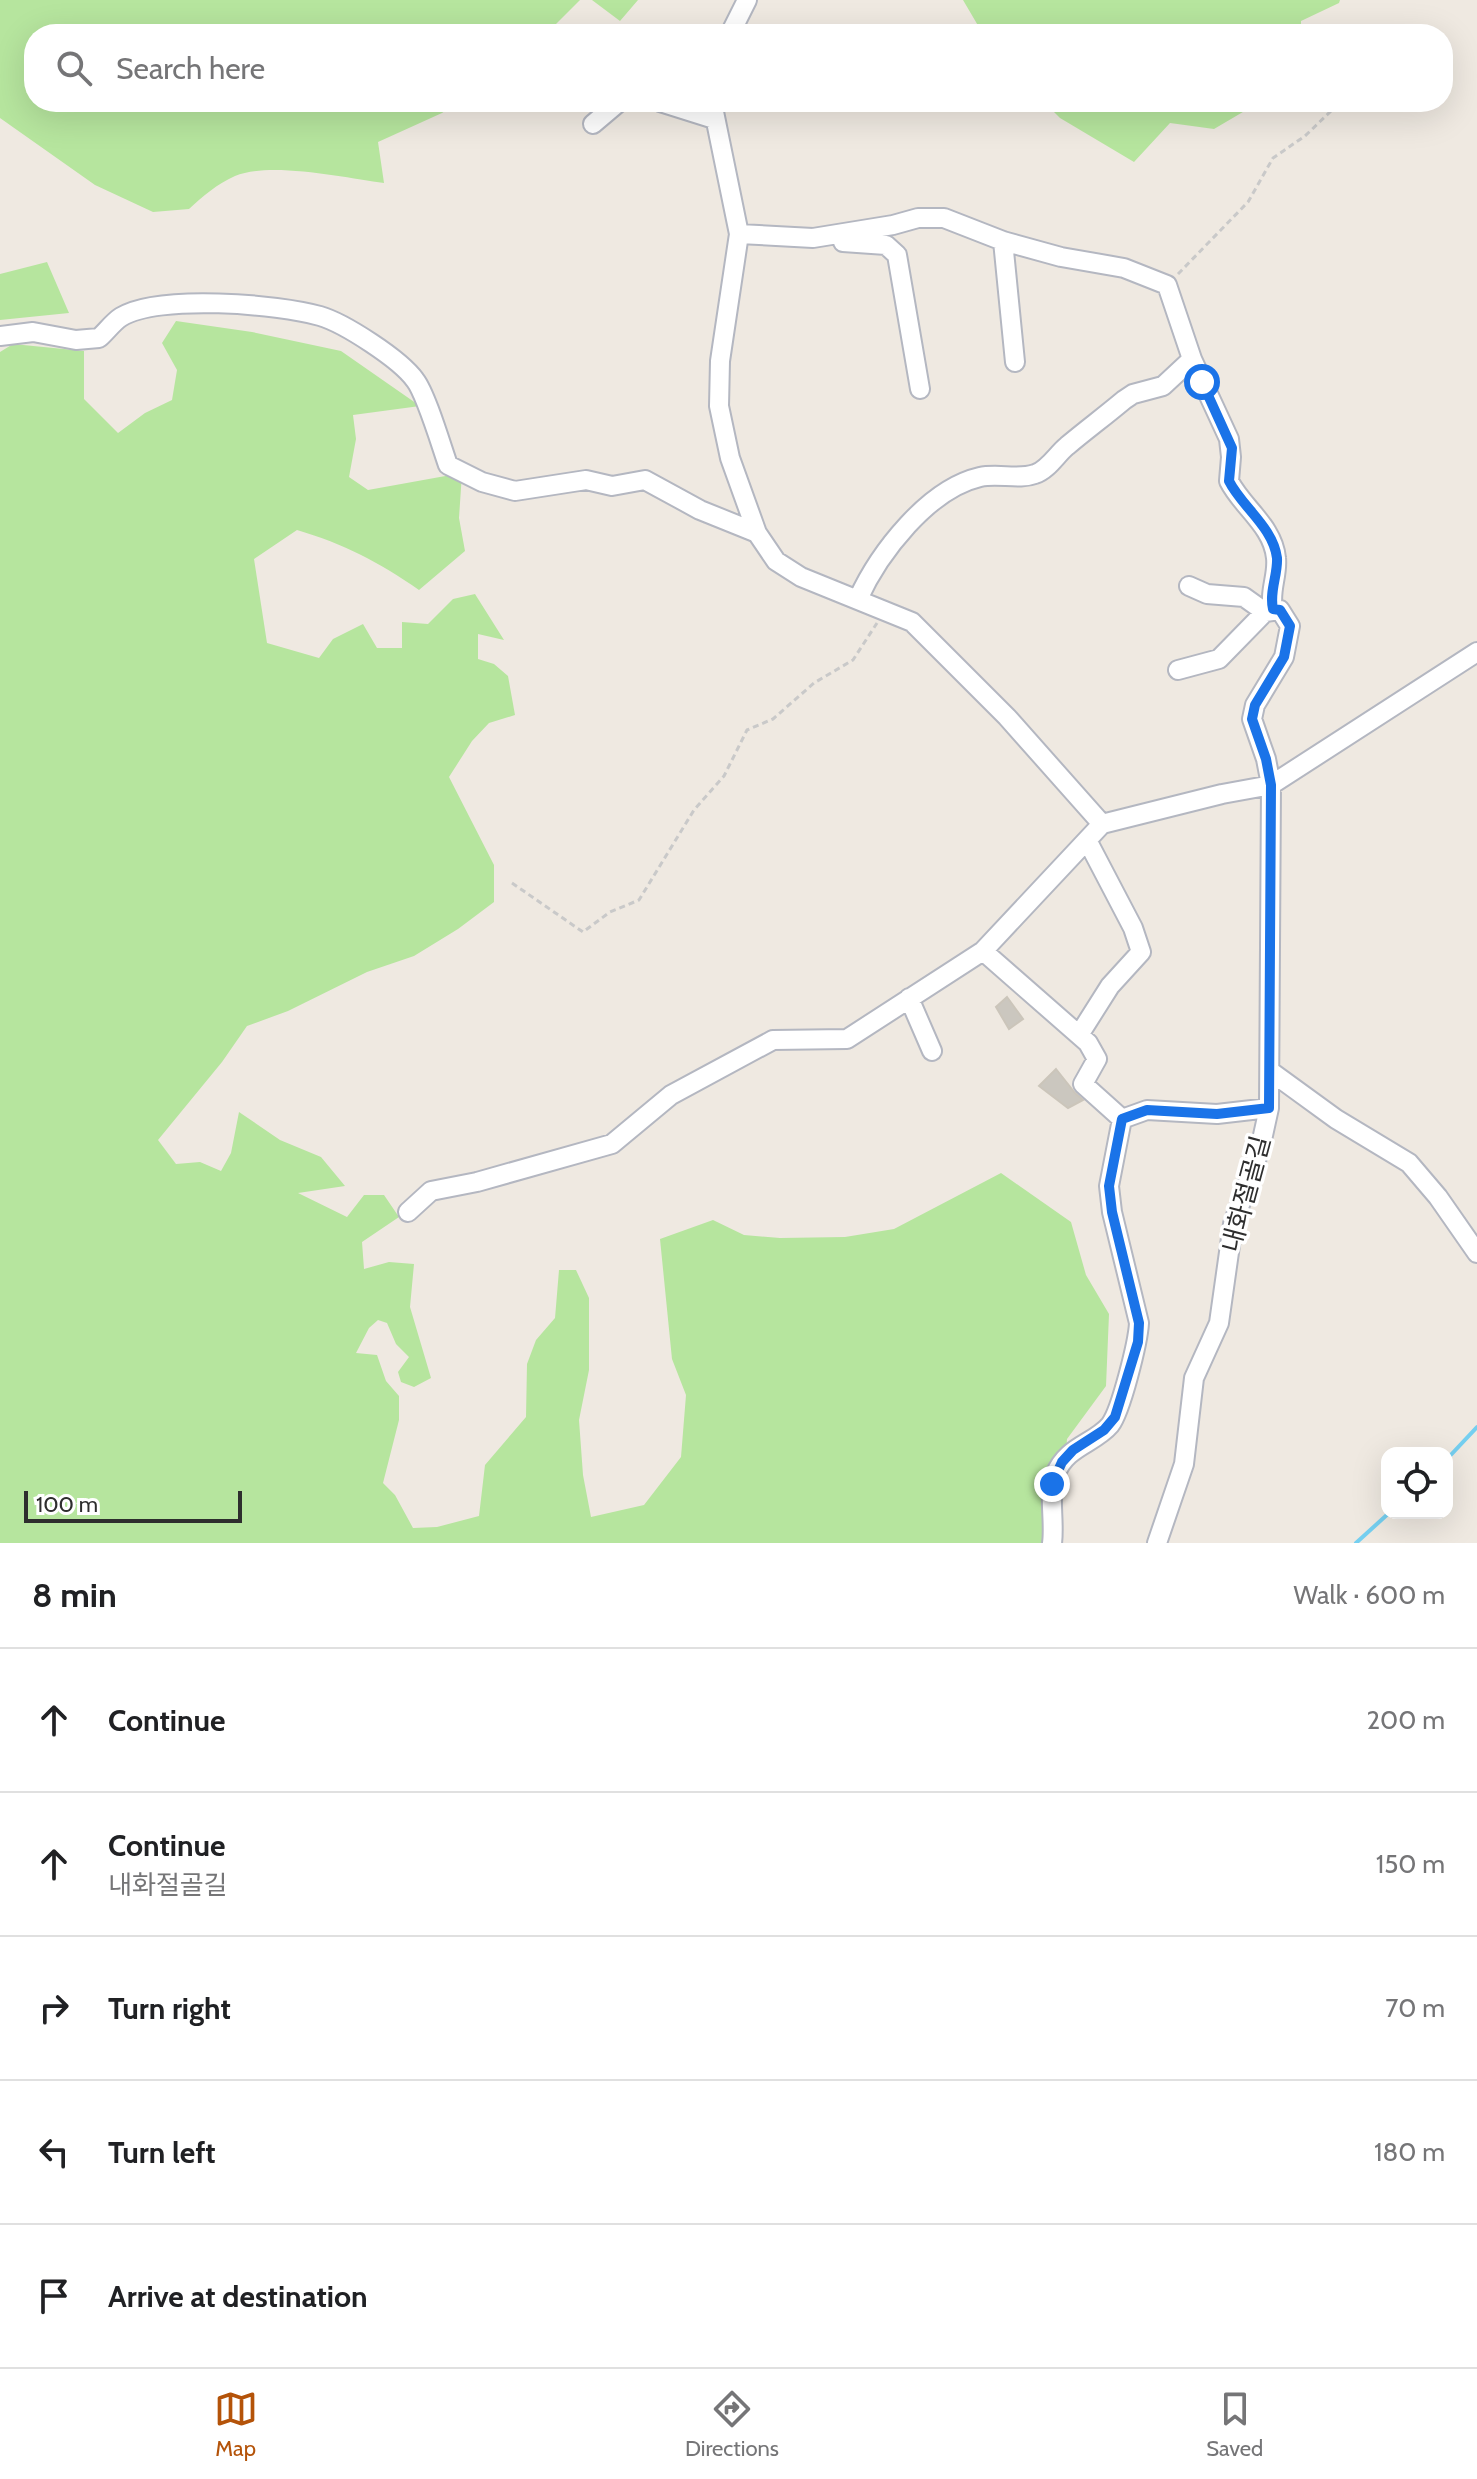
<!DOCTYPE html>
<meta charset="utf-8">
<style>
body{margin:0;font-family:Cabin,"Noto Sans KR",sans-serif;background:#f2f2f2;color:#202124}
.controls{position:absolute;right:24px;bottom:24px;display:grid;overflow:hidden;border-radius:16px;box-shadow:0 8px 32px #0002}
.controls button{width:72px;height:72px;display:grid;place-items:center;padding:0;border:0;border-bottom:2px solid #e0e0e0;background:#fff;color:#202124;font:40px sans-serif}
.scale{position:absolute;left:24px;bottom:20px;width:218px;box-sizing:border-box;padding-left:8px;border:4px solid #2e2e2e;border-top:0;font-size:22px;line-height:28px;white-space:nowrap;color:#2e2e2e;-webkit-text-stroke:6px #fff;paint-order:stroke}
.stop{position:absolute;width:24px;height:24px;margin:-18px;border:6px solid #1a73e8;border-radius:50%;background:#fff}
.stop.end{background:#1a73e8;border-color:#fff;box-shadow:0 2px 8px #0008}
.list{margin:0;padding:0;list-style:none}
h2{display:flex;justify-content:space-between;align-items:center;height:104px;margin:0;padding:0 32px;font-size:34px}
h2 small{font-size:26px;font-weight:400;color:#757577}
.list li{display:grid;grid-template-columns:52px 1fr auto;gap:24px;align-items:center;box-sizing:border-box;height:144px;padding:0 32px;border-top:2px solid #e0e0e0}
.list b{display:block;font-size:30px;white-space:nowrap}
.list p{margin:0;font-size:26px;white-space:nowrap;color:#757577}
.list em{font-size:26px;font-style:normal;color:#757577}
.icon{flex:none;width:44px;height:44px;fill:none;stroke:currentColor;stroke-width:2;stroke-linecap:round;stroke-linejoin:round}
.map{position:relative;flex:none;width:1477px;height:1543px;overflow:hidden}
.search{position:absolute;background:#fff;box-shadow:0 8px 32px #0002;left:24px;right:24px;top:24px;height:88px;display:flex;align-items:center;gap:20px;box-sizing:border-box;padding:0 28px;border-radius:32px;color:#757577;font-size:30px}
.sheet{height:824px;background:#fff}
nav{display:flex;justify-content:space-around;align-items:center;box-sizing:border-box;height:112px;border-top:2px solid #e0e0e0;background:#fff;font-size:22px;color:#757577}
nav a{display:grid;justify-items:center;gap:4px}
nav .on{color:#b45309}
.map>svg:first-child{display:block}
.green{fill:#b6e59e}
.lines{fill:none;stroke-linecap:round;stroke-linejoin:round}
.stream{stroke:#75cff0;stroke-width:4}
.building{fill:#cbc7bf;stroke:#cbc5ba;stroke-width:2}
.minor-casing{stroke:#b4b7c1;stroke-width:22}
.path{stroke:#c9c9c9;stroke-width:3;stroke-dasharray:6 4;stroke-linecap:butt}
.minor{stroke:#fff;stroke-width:18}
.route{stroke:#1a73e8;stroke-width:10}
.labels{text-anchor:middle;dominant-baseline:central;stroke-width:7;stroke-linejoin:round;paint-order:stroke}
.street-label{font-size:26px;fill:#2e2e2e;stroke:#fff}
</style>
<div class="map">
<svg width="1477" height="1543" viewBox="0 0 1477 1543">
<rect width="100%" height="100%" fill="#efe9e1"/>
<path class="green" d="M0,0H580L546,34H34V102H458L442,113L378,142L384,183C346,178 270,161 235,176C217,184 203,196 189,209L153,212L95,185L0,118Z
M592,0H638L620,21Z
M963,0H1340L1339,3L1301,21V34H983Z
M1044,102H1251L1248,109L1214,129L1170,123L1134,162L1060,118Z
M47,262L69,313L0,320V274Z
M176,321L252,332L341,351L420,406L353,415L356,439L349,477L368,490L462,473L459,518L465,551L419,590C379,562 344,544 297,530L254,559L267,643L319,658L333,639L363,624L377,648H402V622L428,624L453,599L475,594L504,640L478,634V659L494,664L508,676L515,715L489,723L472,741L449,777L494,865V902L458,929L414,956L367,972L288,1011L247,1026L222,1062L158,1140L176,1164L200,1162L221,1171L231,1153L239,1112L280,1140L321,1157L345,1186L298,1193L347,1217L364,1195H384L399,1217L362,1242L364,1269L389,1262L414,1264L410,1307L431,1378L414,1387L401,1382L398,1372L409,1357L396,1344L387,1323L378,1320L369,1328L356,1353L377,1355L386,1381L399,1396V1420L383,1483L395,1495L413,1528L437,1527L479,1516L485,1465L526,1417L527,1364L536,1340L555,1318L559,1270H576L589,1298V1370L579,1420L583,1475L591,1517L644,1505L681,1457L686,1395L672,1359L660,1239L713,1220L744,1235L780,1238L845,1237L894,1229L1001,1173L1071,1222L1086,1275L1109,1314L1106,1386L1067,1439L1062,1504L1050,1543H0V352L13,344L84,351V399L118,433L145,413L172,400L177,370L162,343Z"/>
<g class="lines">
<path class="stream" d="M1447,1459L1477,1427
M1356,1543L1389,1513"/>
</g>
<path class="building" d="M1007,997L1023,1019L1009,1029L996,1007Z
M1056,1069L1075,1093L1083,1100L1068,1108L1039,1086Z"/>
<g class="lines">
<defs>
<path id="minor" d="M730,34L747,0
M660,102L714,119
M712,102L739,234L720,361L719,406L730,458L757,533L776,561L801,577L912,622L1007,717L1102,824L1222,794L1271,785L1477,652
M593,124L619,102
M739,234L813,238L893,225L918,218H944L1003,241L1061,257L1124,268L1167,285L1192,359L1229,439L1231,457L1229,481C1242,507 1273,526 1276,558C1278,575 1269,591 1273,609
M1003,241L1015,362
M843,242L886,245L897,255L920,389
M0,336L33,332L76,340L99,338C106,332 113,322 121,317C158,294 278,304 320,316C344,323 400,359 415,380C426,394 441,445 448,465L482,482L515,491L586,480L612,486L645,480L700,510L757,533
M1189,586L1207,594L1244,597L1265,612
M858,599C879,553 928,489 980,477C998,473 1019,480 1035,474C1048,470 1057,454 1067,446C1086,430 1105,416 1124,400L1133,394L1163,386L1192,359
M983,951L1088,1043L1097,1059L1083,1084L1122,1119L1109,1186L1112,1212L1139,1323C1138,1342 1121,1411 1110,1425C1094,1444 1066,1446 1055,1475C1048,1492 1055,1523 1052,1543
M909,998L932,1051
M1079,1035L1110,986L1141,952L1133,928L1087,840
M1270,1071L1336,1119L1409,1163L1438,1197L1477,1253
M1122,1119L1147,1110L1217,1114L1269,1108
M408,1212L431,1191L477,1182L612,1144L671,1095L773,1040L847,1039L983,951L1102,824
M1157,1543L1184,1464L1194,1378L1219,1323L1233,1224L1260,1149L1269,1108L1271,785L1266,759L1252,719L1255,705L1284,657L1290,626L1280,610L1265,612L1219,659L1178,670"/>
</defs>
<use href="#minor" class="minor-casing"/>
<path class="path" d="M1178,274L1248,202L1273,158L1305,136L1332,110
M512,883L583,932L610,912L639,900L694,810L724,776L747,730L773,719L814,683L853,660L877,623"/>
<use href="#minor" class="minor"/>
</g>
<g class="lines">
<path class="route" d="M1052,1484L1062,1462L1073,1450L1104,1430L1115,1417L1138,1342L1139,1323L1112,1212L1109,1186L1122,1119L1147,1110L1217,1114L1269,1108L1271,785L1266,759L1252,719L1255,705L1284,657L1290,626L1280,610L1273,609C1269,591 1278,575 1277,558C1273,527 1242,507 1229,481L1232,448L1202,382"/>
</g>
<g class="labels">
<g class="street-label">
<text transform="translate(1246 1194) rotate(-75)">내화절골길</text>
</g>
</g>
</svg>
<div class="controls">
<button><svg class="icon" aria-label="locate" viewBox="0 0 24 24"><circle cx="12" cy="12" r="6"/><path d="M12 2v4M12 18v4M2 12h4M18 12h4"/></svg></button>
</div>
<div class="scale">100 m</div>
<div class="stop" style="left:1202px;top:382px"></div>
<div class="stop end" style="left:1052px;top:1484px"></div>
<div class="search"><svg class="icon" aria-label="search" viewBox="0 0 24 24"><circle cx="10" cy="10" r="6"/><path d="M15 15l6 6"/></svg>Search here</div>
</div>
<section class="sheet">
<h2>8 min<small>Walk · 600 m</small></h2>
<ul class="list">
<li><svg class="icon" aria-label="ahead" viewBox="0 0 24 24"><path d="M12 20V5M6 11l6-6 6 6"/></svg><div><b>Continue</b></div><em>200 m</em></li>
<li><svg class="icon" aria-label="ahead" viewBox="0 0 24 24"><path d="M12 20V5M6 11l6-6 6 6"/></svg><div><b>Continue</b><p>내화절골길</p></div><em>150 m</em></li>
<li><svg class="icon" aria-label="right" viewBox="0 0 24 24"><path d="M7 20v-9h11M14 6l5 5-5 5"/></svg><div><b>Turn right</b></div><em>70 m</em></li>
<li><svg class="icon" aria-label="left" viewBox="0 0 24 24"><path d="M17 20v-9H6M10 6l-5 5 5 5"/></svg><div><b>Turn left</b></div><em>180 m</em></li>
<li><svg class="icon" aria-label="arrive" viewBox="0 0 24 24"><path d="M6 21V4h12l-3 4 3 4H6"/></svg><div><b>Arrive at destination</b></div></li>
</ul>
</section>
<nav>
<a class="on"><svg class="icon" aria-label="map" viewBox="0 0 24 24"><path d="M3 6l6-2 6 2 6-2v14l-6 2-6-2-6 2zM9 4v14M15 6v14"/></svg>Map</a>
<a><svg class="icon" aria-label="directions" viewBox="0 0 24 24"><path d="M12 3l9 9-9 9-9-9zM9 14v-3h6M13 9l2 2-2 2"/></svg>Directions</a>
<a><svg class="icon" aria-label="saved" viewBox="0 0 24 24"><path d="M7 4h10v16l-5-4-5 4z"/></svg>Saved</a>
</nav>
